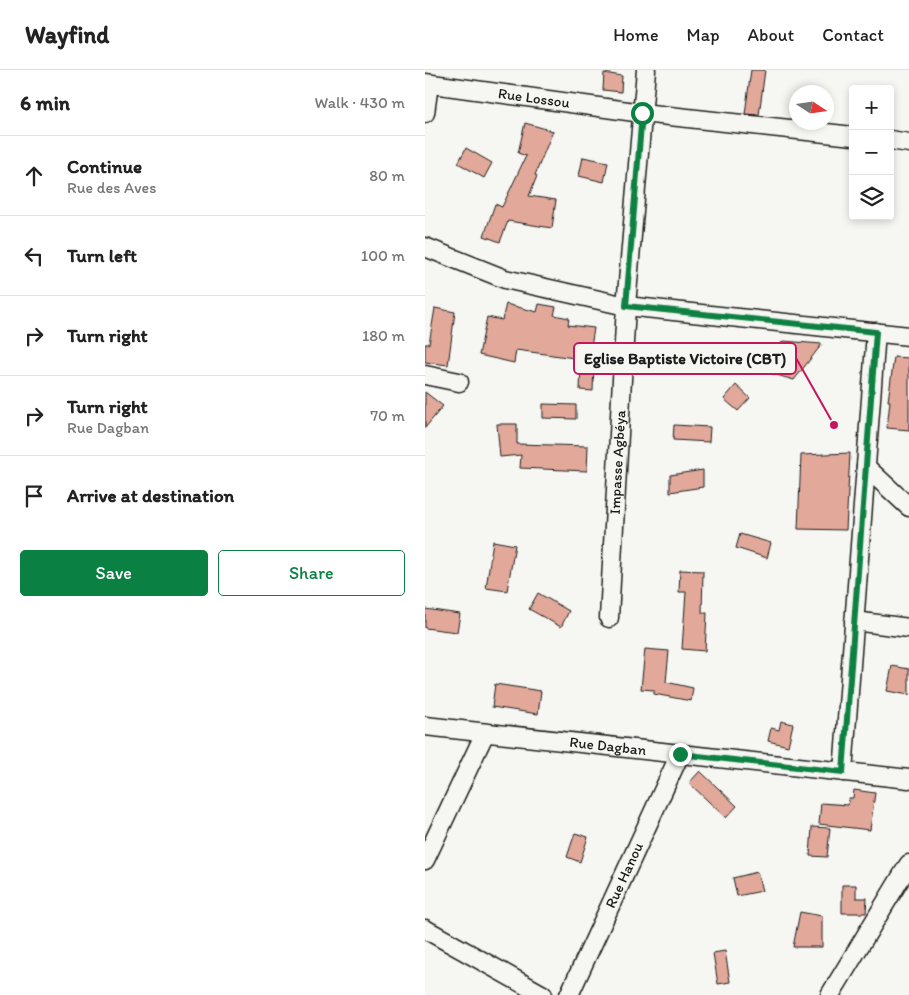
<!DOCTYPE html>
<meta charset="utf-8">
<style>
body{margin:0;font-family:Itim,sans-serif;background:#f2f2f2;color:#222}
.controls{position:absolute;right:15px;top:15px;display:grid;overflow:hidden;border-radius:5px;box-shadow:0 2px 8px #0003}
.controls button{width:45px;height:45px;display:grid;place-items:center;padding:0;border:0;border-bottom:1px solid #e0e0e0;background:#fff;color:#222;font:25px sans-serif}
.compass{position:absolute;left:364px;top:15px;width:45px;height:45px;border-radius:50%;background:#fff;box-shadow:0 2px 8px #0003;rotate:102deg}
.stop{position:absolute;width:15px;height:15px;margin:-11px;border:4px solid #0b8043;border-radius:50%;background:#fff}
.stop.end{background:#0b8043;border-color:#fff;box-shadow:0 1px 5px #0008}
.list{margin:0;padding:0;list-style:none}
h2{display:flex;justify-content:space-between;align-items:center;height:65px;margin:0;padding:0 20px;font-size:21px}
h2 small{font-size:16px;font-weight:400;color:#767676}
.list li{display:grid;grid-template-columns:32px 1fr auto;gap:15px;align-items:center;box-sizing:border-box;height:80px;padding:0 20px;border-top:1px solid #e0e0e0}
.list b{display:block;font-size:19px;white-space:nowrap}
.list p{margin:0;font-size:16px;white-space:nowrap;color:#767676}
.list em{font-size:16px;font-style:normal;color:#767676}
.actions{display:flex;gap:10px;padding:15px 20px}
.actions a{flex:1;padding:11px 0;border:1px solid #0b8043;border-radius:5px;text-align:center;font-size:18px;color:#0b8043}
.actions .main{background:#0b8043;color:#fff}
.icon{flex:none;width:28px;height:28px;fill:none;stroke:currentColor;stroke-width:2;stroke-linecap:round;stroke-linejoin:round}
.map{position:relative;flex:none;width:484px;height:925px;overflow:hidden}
header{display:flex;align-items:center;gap:30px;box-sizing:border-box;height:70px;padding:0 25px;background:#fff;border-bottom:1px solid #e0e0e0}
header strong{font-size:24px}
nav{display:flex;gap:28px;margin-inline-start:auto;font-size:18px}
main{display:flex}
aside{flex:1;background:#fff}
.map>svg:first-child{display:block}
.building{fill:#e2a99a;stroke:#1c1c1c}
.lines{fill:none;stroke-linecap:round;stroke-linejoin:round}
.minor-casing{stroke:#1c1c1c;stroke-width:21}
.minor{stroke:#f6f6f2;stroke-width:18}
.route{stroke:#0b8043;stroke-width:6}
.labels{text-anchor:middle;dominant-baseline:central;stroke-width:4;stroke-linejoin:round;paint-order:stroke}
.street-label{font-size:15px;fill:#1c1c1c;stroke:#f6f6f2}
.leader{fill:none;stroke:#c2185b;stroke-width:2}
.callout-dot{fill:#c2185b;stroke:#f6f6f2;stroke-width:2}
.callout{fill:#f6f6f2;stroke:#c2185b;stroke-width:2}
.callout-label{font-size:16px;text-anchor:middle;font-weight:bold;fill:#1c1c1c}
</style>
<header>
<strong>Wayfind</strong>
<nav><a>Home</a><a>Map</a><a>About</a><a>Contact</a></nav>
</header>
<main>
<aside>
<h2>6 min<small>Walk · 430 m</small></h2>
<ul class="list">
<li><svg class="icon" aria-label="ahead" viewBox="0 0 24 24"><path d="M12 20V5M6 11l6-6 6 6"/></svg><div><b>Continue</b><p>Rue des Aves</p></div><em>80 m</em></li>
<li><svg class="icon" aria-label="left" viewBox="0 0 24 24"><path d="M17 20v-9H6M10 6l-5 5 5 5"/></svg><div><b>Turn left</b></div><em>100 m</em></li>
<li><svg class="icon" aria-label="right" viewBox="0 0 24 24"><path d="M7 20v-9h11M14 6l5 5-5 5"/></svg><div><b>Turn right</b></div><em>180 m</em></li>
<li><svg class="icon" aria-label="right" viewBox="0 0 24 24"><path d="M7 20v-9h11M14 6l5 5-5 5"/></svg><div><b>Turn right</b><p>Rue Dagban</p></div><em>70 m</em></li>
<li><svg class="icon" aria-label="arrive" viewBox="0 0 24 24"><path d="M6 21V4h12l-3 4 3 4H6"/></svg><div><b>Arrive at destination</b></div></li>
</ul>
<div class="actions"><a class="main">Save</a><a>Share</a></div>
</aside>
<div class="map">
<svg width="484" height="925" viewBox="0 0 484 925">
<rect width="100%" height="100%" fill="#f6f6f2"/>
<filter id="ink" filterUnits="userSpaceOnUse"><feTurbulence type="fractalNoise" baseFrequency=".02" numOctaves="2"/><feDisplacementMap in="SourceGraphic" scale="10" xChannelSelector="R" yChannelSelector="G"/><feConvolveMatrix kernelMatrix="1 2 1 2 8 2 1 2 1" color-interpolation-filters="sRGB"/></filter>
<g filter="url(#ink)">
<path class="building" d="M326,0H340L334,45L320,44Z
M179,3L197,6L196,22L178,20Z
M100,53L128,61L110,105L112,106L104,126L131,130L127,158L83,151L75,172L59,166L70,134L77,137L101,86L93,83Z
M41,78L67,93L59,108L33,93Z
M158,87L183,92L179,112L154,106Z
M81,234L112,242L114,234L131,237L129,245L144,248L143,255L169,258L164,290L91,280L89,293L54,285L62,247L77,250Z
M10,238L30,242L23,295L0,292V274H4Z
M358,271L397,274L369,310L334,300Z
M469,287L484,288V360L462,358L465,331H463Z
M156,294H169L168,321L155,320Z
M311,315L325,328L313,341L299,329Z
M0,322L18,336L0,358Z
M118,334L151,335V349L118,348Z
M72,354H92V374L163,376L162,401L95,398L96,385L75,387Z
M249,355L285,357L284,372L248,370Z
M425,383L421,460L373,459L376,385Z
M278,400V417L245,422V405Z
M315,464L346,473L342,488L311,478Z
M68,471L90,475L82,521L61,518Z
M255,500L278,501L277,543H282L280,581L257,579L261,522H254Z
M113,523L144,541L136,557L104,539Z
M0,539L35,544L32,562L0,558Z
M220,579L244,581L241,612L268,618L266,631L229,624V620L216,619Z
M467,596L484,599V625L462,621Z
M70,614L116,621L113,644L67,637Z
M356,651L368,654L363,676L343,671L346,658L354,660Z
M275,701L312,736L301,748L264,713Z
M429,720L450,723L445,760L394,754L396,733L423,735L424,728H428Z
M387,757L405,758L402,787L385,786Z
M150,763L163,767L155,792L142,787Z
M332,802L337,821L312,826L308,808Z
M417,815H431V828H442L441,843H417Z
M375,842L397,846V877H368Z
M300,881L305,912L293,914L288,883Z"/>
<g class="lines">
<defs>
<g id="minor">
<path id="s1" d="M0,13L217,43L428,66"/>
<path d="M0,43L4,14"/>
<path d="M465,70L484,73"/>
<path d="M0,177L80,209L201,236L484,266"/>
<path d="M0,305L34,312"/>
<path d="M441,397L484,437"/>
<path id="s2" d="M184,548L201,236L221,0"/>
<path d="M429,551L484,558"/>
<path id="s3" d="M0,656L484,709"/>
<path d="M418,702L451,262"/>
<path d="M0,790L60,663"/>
<path d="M0,859L118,925"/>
<path id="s4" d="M144,925L255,684"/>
<path d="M405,925L484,794"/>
</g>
</defs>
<use href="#minor" class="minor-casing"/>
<use href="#minor" class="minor"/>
</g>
</g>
<g class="lines" filter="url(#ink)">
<path class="route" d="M217,43L201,236L451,262L418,702L255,684"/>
</g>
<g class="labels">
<g class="street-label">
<text stroke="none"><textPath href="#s1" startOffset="110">Rue Lossou</textPath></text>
<text stroke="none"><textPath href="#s2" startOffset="156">Impasse Agbéya</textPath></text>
<text stroke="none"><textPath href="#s3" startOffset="184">Rue Dagban</textPath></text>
<text stroke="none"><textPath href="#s4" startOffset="132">Rue Hanou</textPath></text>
</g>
</g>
<path class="leader" d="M409 355L371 288"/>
<circle class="callout-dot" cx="409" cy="355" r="5"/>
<rect class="callout" x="149" y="273" width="222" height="31" rx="5"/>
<g class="callout-label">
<text x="260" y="294">Eglise Baptiste Victoire (CBT)</text>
</g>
</svg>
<div class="controls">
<button>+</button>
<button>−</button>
<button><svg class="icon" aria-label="layers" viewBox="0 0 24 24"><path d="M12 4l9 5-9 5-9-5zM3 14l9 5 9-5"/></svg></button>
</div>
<svg class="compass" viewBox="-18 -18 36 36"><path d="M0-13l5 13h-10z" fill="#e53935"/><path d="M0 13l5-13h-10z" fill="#767676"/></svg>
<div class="stop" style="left:217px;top:43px"></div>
<div class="stop end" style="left:255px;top:684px"></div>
</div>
</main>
